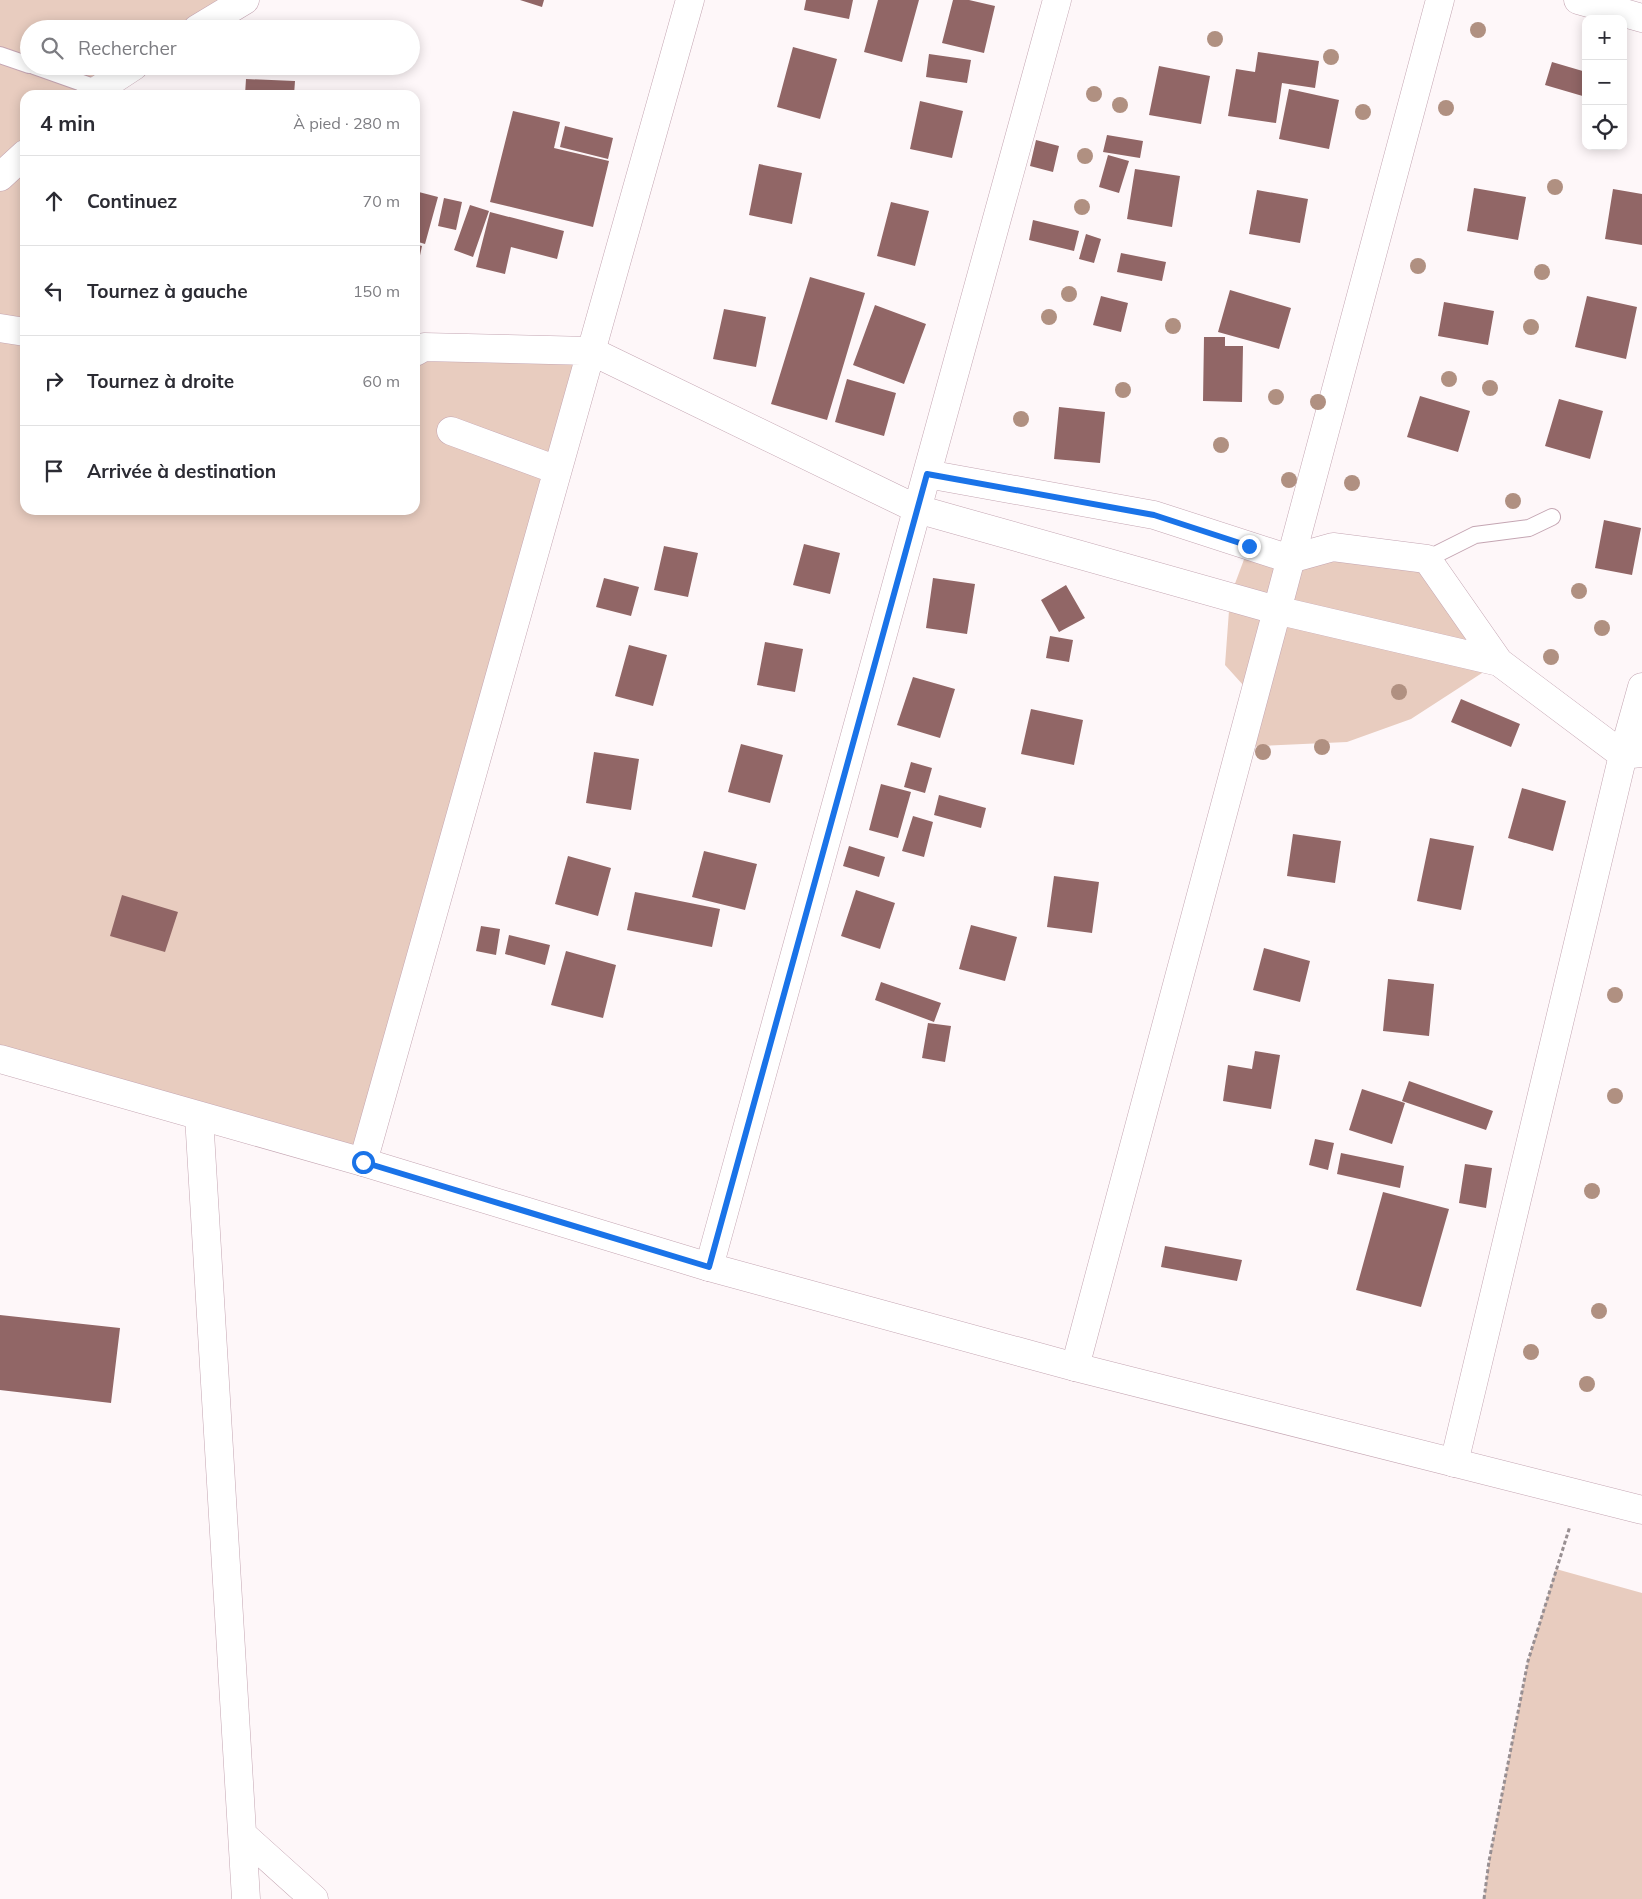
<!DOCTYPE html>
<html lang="fr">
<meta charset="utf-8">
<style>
body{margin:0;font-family:Mulish,sans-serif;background:#f7f7f7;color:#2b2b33}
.controls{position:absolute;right:15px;top:15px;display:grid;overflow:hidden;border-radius:10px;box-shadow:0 2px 12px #0003}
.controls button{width:45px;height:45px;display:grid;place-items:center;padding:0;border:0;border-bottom:1px solid #e1e1e2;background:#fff;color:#2b2b33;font:25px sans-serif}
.stop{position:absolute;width:15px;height:15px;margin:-11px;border:4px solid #1a73e8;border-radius:50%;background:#fff}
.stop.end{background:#1a73e8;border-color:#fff;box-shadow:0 1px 5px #0008}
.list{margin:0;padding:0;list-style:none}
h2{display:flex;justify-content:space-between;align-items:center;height:65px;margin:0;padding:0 20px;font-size:21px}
h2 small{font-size:16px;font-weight:400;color:#7c7c81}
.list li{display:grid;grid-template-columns:32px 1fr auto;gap:15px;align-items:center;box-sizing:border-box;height:90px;padding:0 20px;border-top:1px solid #e1e1e2}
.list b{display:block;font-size:19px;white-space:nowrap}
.list em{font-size:16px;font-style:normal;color:#7c7c81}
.icon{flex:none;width:28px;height:28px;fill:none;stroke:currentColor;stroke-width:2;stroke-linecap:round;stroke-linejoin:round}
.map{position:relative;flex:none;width:1642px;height:1899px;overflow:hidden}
.search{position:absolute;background:#fff;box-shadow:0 2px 12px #0003;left:20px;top:20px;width:400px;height:55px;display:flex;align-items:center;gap:12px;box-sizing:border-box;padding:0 18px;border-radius:28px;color:#7c7c81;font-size:19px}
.panel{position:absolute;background:#fff;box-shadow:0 2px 12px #0003;left:20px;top:90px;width:400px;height:425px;border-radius:15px}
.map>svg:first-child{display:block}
.green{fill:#e8ccbf}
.building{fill:#916666}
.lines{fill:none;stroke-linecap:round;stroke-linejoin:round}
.lane-casing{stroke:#c4a5b2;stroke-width:18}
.street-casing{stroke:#c4a5b2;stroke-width:29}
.secondary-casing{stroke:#c4a5b2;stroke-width:29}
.path{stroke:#988f92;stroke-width:3;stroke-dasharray:4 2.5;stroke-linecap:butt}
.lane{stroke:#fff;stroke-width:16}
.street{stroke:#fff;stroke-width:28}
.secondary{stroke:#fff;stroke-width:28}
.tree{fill:#b09081}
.route{stroke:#1a73e8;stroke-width:6}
</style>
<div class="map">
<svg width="1642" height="1899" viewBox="0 0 1642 1899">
<rect width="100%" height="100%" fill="#fef7f9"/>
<path class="green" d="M0,0H245L197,29H29V66H134L116,95H25V510H415V337L591,351L363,1162L0,1059Z
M1249,546L1427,559L1499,662L1411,719L1347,742L1240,747L1253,696L1225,665L1230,597Z
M1556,1569L1642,1593V1899H1484L1489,1861L1528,1661Z"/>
<path class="building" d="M520,0H544L542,7Z
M806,0H853L849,19L804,10Z
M878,0H919L902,62L864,52Z
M953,0H969L995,6L984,53L942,43Z
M793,47L837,59L820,119L777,107Z
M1258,52L1319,61L1315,88L1282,83L1276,123L1228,116L1236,69L1255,72Z
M929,54L971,60L967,83L926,77Z
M1552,62L1586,72V97L1545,85Z
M1159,66L1210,76L1201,124L1149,115Z
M246,79L295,81L294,95H245Z
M1289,89L1339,100L1329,149L1279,139Z
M920,101L963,111L952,158L910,149Z
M513,111L560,122L554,148L609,161L593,227L490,202Z
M565,126L613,138L608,159L560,147Z
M1107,135L1143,141L1140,158L1103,152Z
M1036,140L1059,146L1053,172L1030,166Z
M1108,155L1129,161L1119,193L1099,187Z
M759,164L802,173L792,224L749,215Z
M1135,169L1180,176L1172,227L1127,219Z
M1474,188L1526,197L1518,240L1467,231Z
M1613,189L1642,194V245L1605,239Z
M1257,190L1308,199L1300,243L1249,234Z
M415,191L438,197L425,244L415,241Z
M444,198L462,202L456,230L438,226Z
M891,202L929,211L915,266L877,256Z
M470,205L489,211L473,257L454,250Z
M490,212L564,231L557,259L511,247L505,274L476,267Z
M1033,220L1079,231L1074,251L1029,240Z
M1086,234L1101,239L1094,263L1079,259Z
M415,244L422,246L418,265L415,264Z
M1121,253L1166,262L1162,281L1117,272Z
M810,277L865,293L827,420L771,404Z
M1230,290L1291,308L1279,349L1218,332Z
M1101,296L1128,303L1121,332L1093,325Z
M1587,296L1637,307L1626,359L1575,347Z
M1444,302L1494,311L1488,345L1438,336Z
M875,305L926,324L904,384L853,365Z
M724,309L766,317L756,367L713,359Z
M1204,337H1225V346H1243L1242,402L1203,401Z
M847,379L896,393L884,436L835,422Z
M1420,396L1470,411L1458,452L1407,437Z
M1559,399L1603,411L1590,459L1545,446Z
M1059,407L1105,412L1100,463L1054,459Z
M1604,520L1641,528L1632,575L1595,568Z
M804,544L840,553L830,594L793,585Z
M664,546L698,553L688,597L654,590Z
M604,578L639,587L631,616L596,607Z
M933,578L975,584L967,634L926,628Z
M1066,585L1085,618L1059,632L1041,600Z
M1050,636L1073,640L1069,662L1046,658Z
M765,642L803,649L795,692L757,685Z
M629,645L667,655L653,706L615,696Z
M913,677L955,689L940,738L897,725Z
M1461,699L1520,724L1511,747L1451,722Z
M1031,709L1083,720L1074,765L1021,754Z
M741,744L783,755L770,803L728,792Z
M594,752L639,759L631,810L586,803Z
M911,762L932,768L925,793L904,787Z
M881,784L911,792L898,838L869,830Z
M1522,788L1566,801L1553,851L1508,838Z
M939,795L986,808L981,828L934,815Z
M913,816L933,822L924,857L902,851Z
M1293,834L1341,841L1335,883L1287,876Z
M1430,838L1474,846L1461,910L1417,901Z
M849,846L885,857L879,877L843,866Z
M704,851L757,864L745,910L692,897Z
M568,856L611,868L598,916L555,904Z
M1054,876L1099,882L1092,933L1047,927Z
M856,890L895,903L880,949L841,936Z
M635,892L720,909L712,947L627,930Z
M122,895L178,912L165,952L110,936Z
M971,925L1017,937L1005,981L959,969Z
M481,926L500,929L496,955L476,951Z
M509,935L550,945L545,965L505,954Z
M1264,948L1310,961L1300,1002L1253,990Z
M566,951L616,965L603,1018L551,1005Z
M1388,979L1434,984L1429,1036L1383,1031Z
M881,982L941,1003L934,1022L875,1000Z
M928,1023L951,1026L945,1062L922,1058Z
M1255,1051L1280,1055L1271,1109L1223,1101L1228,1065L1252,1069Z
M1409,1081L1493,1111L1486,1130L1402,1101Z
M1362,1089L1405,1103L1392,1144L1349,1130Z
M1315,1139L1334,1143L1328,1170L1309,1165Z
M1341,1153L1404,1166L1400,1188L1337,1174Z
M1465,1164L1492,1168L1486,1208L1459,1203Z
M1383,1192L1449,1209L1421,1307L1356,1290Z
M1165,1246L1242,1260L1237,1281L1161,1267Z
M0,1315L120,1328L111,1403L0,1390Z"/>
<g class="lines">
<defs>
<path id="lane" d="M0,55L29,65
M34,66L116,95
M1427,559L1475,535L1529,528L1552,517"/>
<path id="street" d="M1578,0L1642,18
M197,29L245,0
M90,95L134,66
M0,177L25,154
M0,328L25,332
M415,352L424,347L591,351L917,509L1276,610L1499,662L1623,755L1642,753
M451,431L557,470
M927,474L1154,515L1290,559L1333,547L1427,559L1499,662
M199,1116L246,1899
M363,1162L690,0
M709,1267L1057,0
M1075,1367L1440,0
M1454,1463L1623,755L1642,687
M243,1835L314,1899"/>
<path id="secondary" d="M0,1059L363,1162L709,1267L1075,1367L1642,1510"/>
</defs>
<use href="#lane" class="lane-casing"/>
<use href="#street" class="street-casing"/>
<use href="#secondary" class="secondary-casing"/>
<path class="path" d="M1484,1899L1489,1861L1528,1661L1570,1526"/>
<use href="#lane" class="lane"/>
<use href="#street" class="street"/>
<use href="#secondary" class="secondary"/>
</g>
<g class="tree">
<circle cx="1478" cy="30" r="8"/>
<circle cx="1215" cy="39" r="8"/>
<circle cx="1331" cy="57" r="8"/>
<circle cx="1094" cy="94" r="8"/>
<circle cx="1120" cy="105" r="8"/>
<circle cx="1446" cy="108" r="8"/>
<circle cx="1363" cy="112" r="8"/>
<circle cx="1085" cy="156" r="8"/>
<circle cx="1555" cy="187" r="8"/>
<circle cx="1082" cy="207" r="8"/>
<circle cx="1418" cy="266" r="8"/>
<circle cx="1542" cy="272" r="8"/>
<circle cx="1069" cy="294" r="8"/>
<circle cx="1049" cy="317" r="8"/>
<circle cx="1173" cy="326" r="8"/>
<circle cx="1531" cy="327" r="8"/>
<circle cx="1449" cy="379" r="8"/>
<circle cx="1490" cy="388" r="8"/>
<circle cx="1123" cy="390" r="8"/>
<circle cx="1276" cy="397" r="8"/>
<circle cx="1318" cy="402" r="8"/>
<circle cx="1021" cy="419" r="8"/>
<circle cx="1221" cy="445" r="8"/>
<circle cx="1289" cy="480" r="8"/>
<circle cx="1352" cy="483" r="8"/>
<circle cx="1513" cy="501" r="8"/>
<circle cx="1579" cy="591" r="8"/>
<circle cx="1602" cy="628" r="8"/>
<circle cx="1551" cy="657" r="8"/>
<circle cx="1399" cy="692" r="8"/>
<circle cx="1322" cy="747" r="8"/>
<circle cx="1263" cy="752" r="8"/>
<circle cx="1615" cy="995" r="8"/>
<circle cx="1615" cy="1096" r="8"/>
<circle cx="1592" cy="1191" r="8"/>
<circle cx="1599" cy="1311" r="8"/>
<circle cx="1531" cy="1352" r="8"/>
<circle cx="1587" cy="1384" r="8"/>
</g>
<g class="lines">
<path class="route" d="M363,1162L709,1267L927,474L1154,515L1249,546"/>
</g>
</svg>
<div class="controls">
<button>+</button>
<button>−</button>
<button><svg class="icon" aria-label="locate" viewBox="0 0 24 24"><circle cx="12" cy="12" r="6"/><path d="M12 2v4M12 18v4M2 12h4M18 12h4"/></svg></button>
</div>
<div class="stop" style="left:363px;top:1162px"></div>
<div class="stop end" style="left:1249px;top:546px"></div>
<div class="search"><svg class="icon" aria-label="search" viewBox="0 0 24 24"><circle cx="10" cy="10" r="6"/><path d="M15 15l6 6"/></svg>Rechercher</div>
<section class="panel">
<h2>4 min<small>À pied · 280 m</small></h2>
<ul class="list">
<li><svg class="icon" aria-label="ahead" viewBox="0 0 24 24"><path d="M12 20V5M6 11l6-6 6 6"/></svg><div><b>Continuez</b></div><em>70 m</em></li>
<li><svg class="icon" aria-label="left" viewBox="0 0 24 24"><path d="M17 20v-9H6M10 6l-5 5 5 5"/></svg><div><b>Tournez à gauche</b></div><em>150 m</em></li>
<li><svg class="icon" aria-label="right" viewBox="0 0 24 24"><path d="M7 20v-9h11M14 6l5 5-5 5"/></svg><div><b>Tournez à droite</b></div><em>60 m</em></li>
<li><svg class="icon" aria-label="arrive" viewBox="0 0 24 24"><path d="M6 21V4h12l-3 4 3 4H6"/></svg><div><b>Arrivée à destination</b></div></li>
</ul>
</section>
</div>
